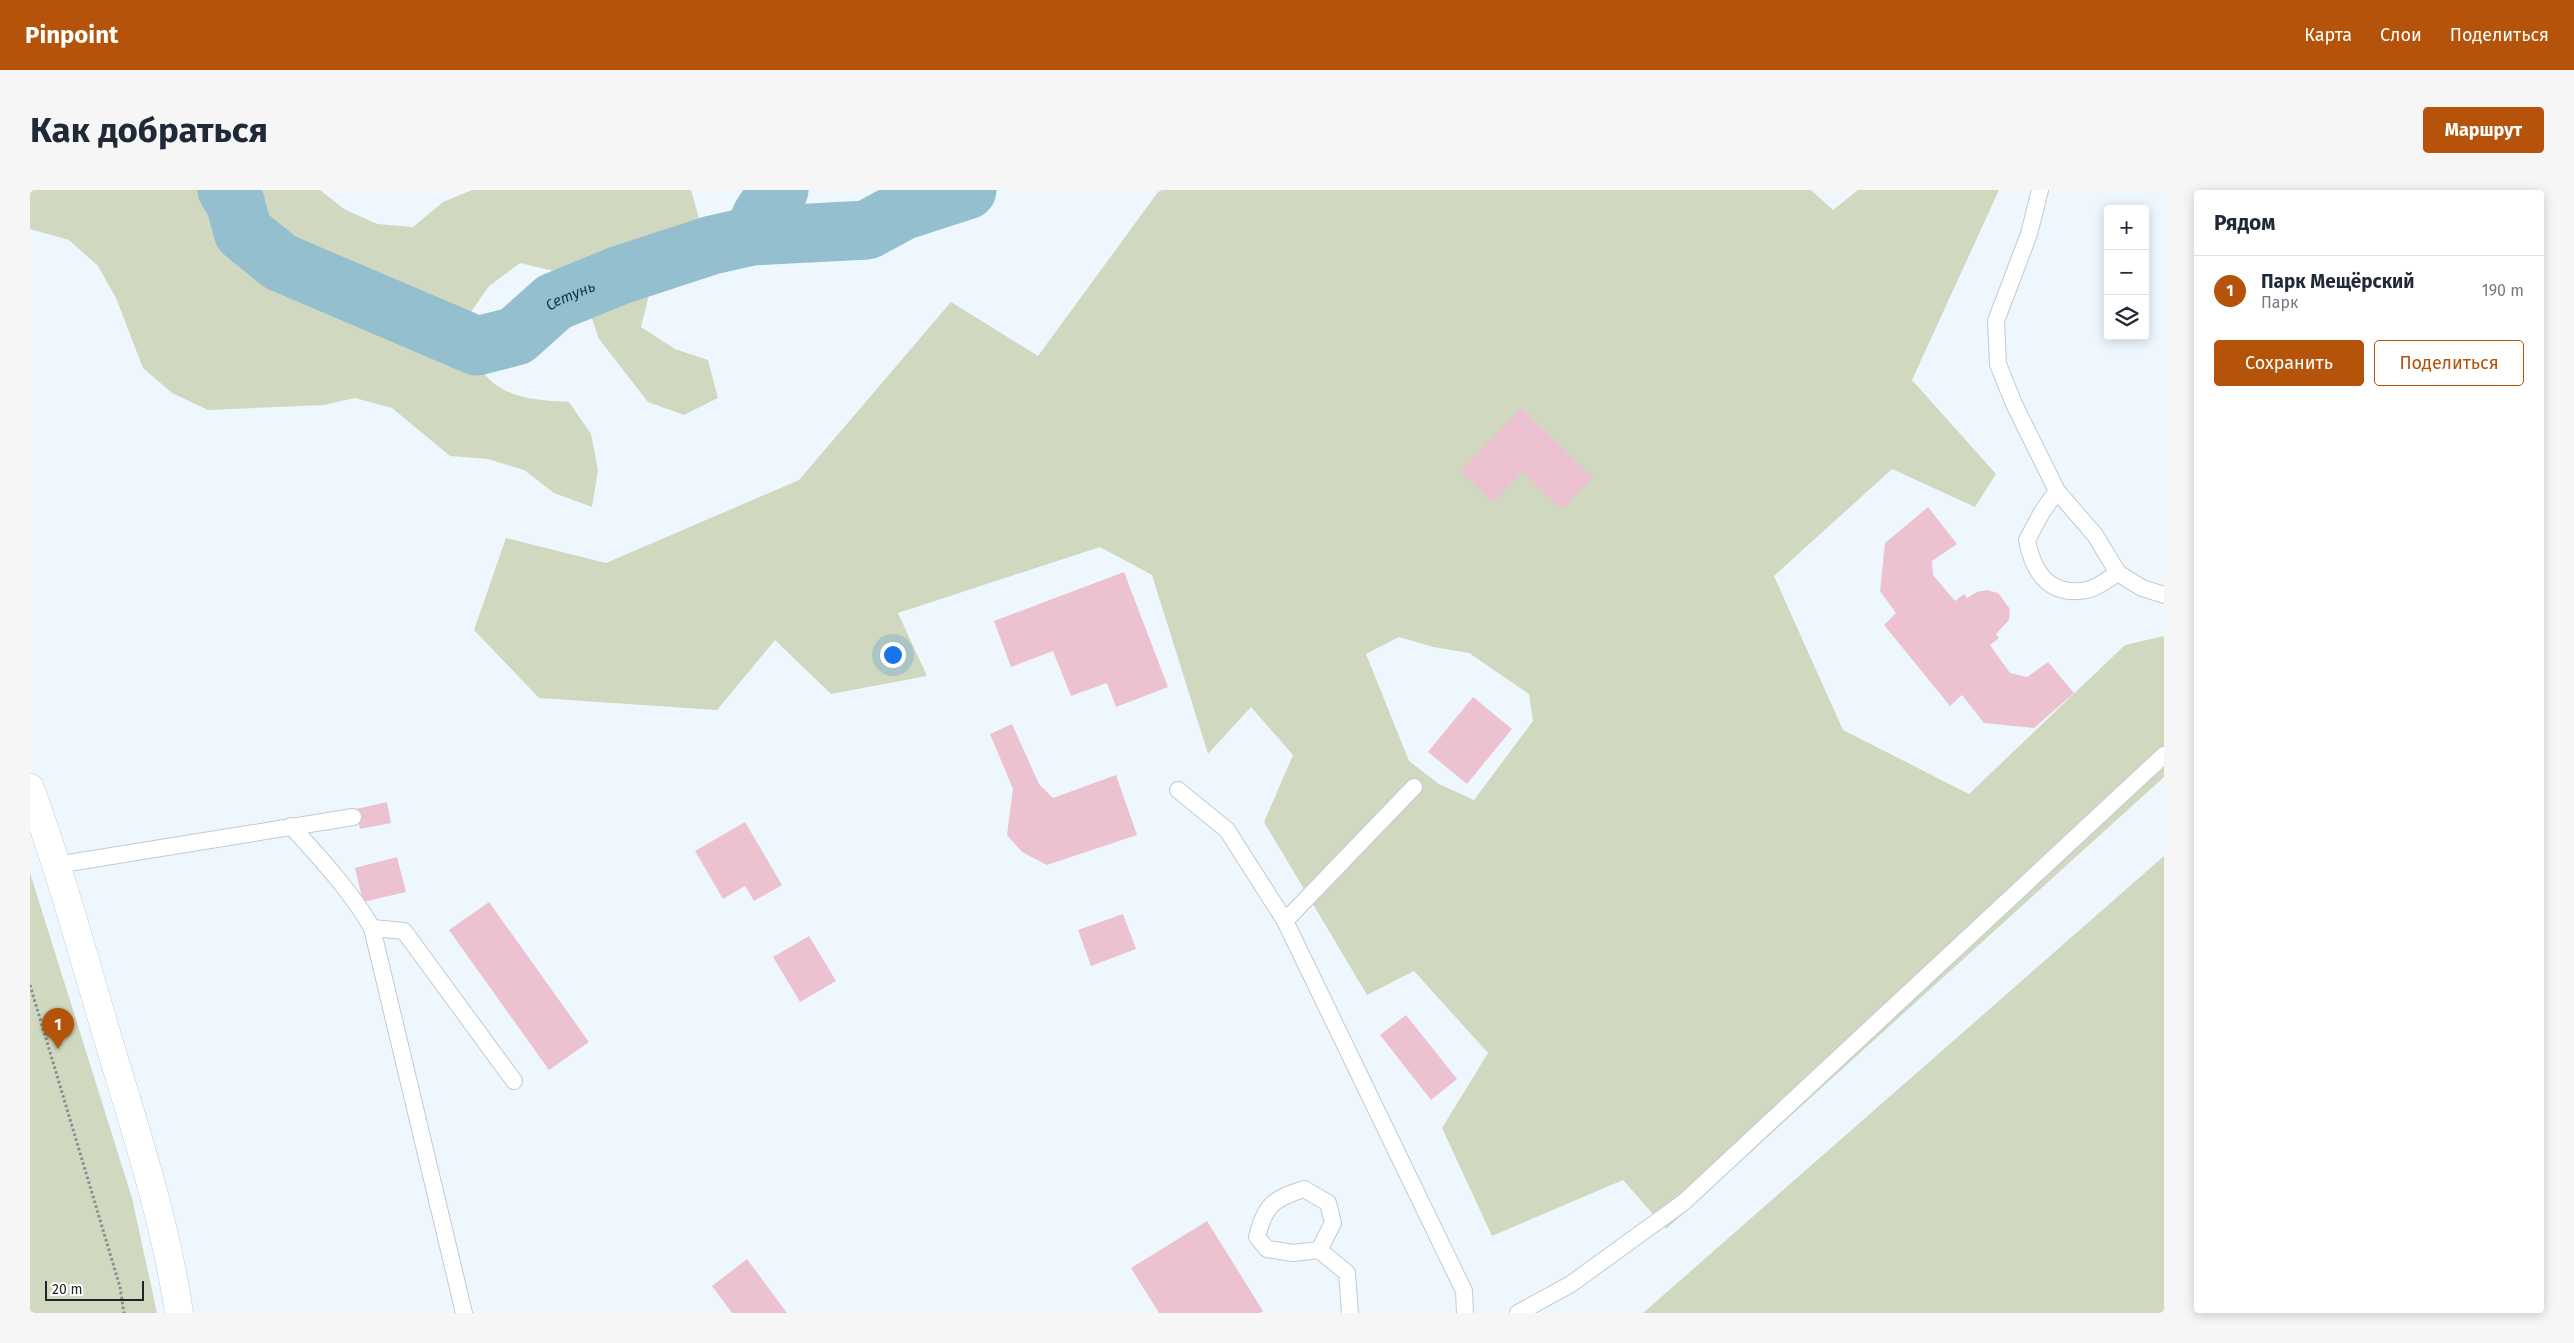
<!DOCTYPE html>
<html lang="ru">
<meta charset="utf-8">
<style>
body{margin:0;font-family:"Fira Sans",sans-serif;background:#f6f6f7;color:#1f2937}
.controls{position:absolute;right:15px;top:15px;display:grid;overflow:hidden;border-radius:5px;box-shadow:0 2px 12px #0003}
.controls button{width:45px;height:45px;display:grid;place-items:center;padding:0;border:0;border-bottom:1px solid #e0e1e3;background:#fff;color:#1f2937;font:25px sans-serif}
.scale{position:absolute;left:15px;bottom:12px;width:99px;box-sizing:border-box;padding-left:5px;border:2px solid #202327;border-top:0;font-size:14px;line-height:18px;white-space:nowrap;color:#202327;-webkit-text-stroke:4px #fff;paint-order:stroke}
.you{position:absolute;left:862px;top:464px;width:18px;height:18px;margin:-12px;border:4px solid #fff;border-radius:50%;background:#1a73e8;box-shadow:0 0 0 8px #1a73e833}
.badge{display:grid;place-items:center;width:32px;height:32px;border-radius:50%;background:#b45309;color:#fff;font-size:16px;font-weight:700}
.pin{position:absolute;translate:-50% -41px;filter:drop-shadow(0 1px 2px #0008)}
.pin::after{content:'';position:absolute;top:26px;width:18px;height:15px;background:inherit;clip-path:polygon(0 0,100% 0,50% 100%)}
.list{margin:0;padding:0;list-style:none}
h2{display:flex;justify-content:space-between;align-items:center;height:65px;margin:0;padding:0 20px;font-size:21px}
h2 small{font-size:16px;font-weight:400;color:#747a83}
.list li{display:grid;grid-template-columns:32px 1fr auto;gap:15px;align-items:center;box-sizing:border-box;height:70px;padding:0 20px;border-top:1px solid #e0e1e3}
.list b{display:block;font-size:19px;white-space:nowrap}
.list p{margin:0;font-size:16px;white-space:nowrap;color:#747a83}
.list em{font-size:16px;font-style:normal;color:#747a83}
.actions{display:flex;gap:10px;padding:15px 20px}
.actions a{flex:1;padding:11px 0;border:1px solid #b45309;border-radius:5px;text-align:center;font-size:18px;color:#b45309}
.actions .main{background:#b45309;color:#fff}
.icon{flex:none;width:28px;height:28px;fill:none;stroke:currentColor;stroke-width:2;stroke-linecap:round;stroke-linejoin:round}
.map{position:relative;flex:none;width:2134px;height:1123px;overflow:hidden;border-radius:5px}
header{display:flex;align-items:center;gap:30px;box-sizing:border-box;height:70px;padding:0 25px;background:#b45309;color:#fff}
header strong{font-size:24px}
nav{display:flex;gap:28px;margin-inline-start:auto;font-size:18px}
.intro{display:flex;align-items:center;justify-content:space-between;box-sizing:border-box;height:120px;padding:0 30px}
h1{margin:0;font-size:35px}
.button{padding:12px 22px;border-radius:5px;background:#b45309;color:#fff;font-size:18px;font-weight:700}
main{display:flex;gap:30px;padding:0 30px}
aside{flex:1;background:#fff;border-radius:5px;box-shadow:0 2px 12px #0003}
.map>svg:first-child{display:block}
.green{fill:#d0d9bf;fill-rule:evenodd}
.lines{fill:none;stroke-linecap:round;stroke-linejoin:round}
.river{stroke:#94bfcf;stroke-width:59}
.building{fill:#ecc2d0}
.service-casing{stroke:#c0cad3;stroke-width:18}
.minor-casing{stroke:#c0cad3;stroke-width:29}
.path{stroke:#878d92;stroke-width:3;stroke-dasharray:2.5 2.5;stroke-linecap:butt}
.service{stroke:#fff;stroke-width:16}
.minor{stroke:#fff;stroke-width:28}
.labels{text-anchor:middle;dominant-baseline:central;stroke-width:4;stroke-linejoin:round;paint-order:stroke}
.water-label{font-size:15px;font-style:italic;fill:#123946;stroke:#fff}
</style>
<header>
<strong>Pinpoint</strong>
<nav><a>Карта</a><a>Слои</a><a>Поделиться</a></nav>
</header>
<div class="intro"><h1>Как добраться</h1><a class="button">Маршрут</a></div>
<main>
<div class="map">
<svg width="2134" height="1123" viewBox="0 0 2134 1123">
<rect width="100%" height="100%" fill="#eff7fe"/>
<path class="green" d="M0,0H290L314,19L347,34L383,37L413,12L442,0H661L675,50L649,78L620,101L611,137L645,159L678,170L688,208L654,225L618,212L569,149L556,112L528,82L490,73L459,96L438,126C439,138 438,157 444,168C464,208 499,210 539,212L561,244L568,280L562,317L524,303L494,280L458,269L420,266L362,218L325,208L294,215L178,220L142,203L113,178L86,108L68,76L39,50L0,39Z
M1132,0H1781L1803,20L1828,0H1969L1882,190L1966,284L1945,317L1862,279L1744,386L1813,540L1939,604L2095,455L2134,446V587L1636,1039L1593,990L1462,1046L1412,938L1458,863L1384,781L1337,805L1234,632L1263,565L1221,517L1178,564L1122,385L1070,357L868,423L897,486L801,504L745,450L687,520L509,508L444,440L476,348L576,373L769,290L921,112L1008,166L1128,2ZM1369,447L1403,457L1439,463L1499,504L1503,531L1444,610L1409,594L1379,571L1336,464Z
M2134,666V1123H1613Z
M0,683L102,1008L127,1123H0Z"/>
<g class="lines">
<g class="river">
<path id="s1" d="M197,0L205,12L213,42L250,72L447,156L486,146L524,112L590,85L682,55L722,46L837,40L872,21L937,0"/>
<path d="M722,46L732,25L749,0"/>
</g>
</g>
<path class="building" d="M1491,218L1563,288L1532,320L1492,282L1463,312L1430,281Z
M1898,317L1927,354L1902,371L1903,385L1925,411L1934,404L1937,408L1947,402L1957,400L1968,403L1980,419L1979,430L1966,444L1969,448L1960,455L1980,483L1997,487L2018,472L2044,503L2004,538L1954,533L1932,505L1920,516L1854,435L1866,423L1850,401L1855,353Z
M1094,382L1138,497L1086,517L1077,493L1041,506L1023,461L981,477L964,431Z
M1443,507L1482,539L1437,594L1398,562Z
M982,534L1009,594L1023,608L1086,585L1107,645L1017,675L992,662L977,645L983,599L960,544Z
M357,612L361,633L330,639L326,619Z
M715,632L752,695L724,711L715,696L693,709L665,661Z
M367,667L376,702L333,712L325,678Z
M459,712L559,852L519,880L419,740Z
M1093,724L1106,759L1061,776L1048,740Z
M779,746L806,791L770,812L743,767Z
M1376,825L1427,889L1401,910L1350,845Z
M1177,1031L1233,1121L1230,1123H1129L1101,1078Z
M717,1069L757,1123H702L682,1096Z"/>
<g class="lines">
<defs>
<path id="service" d="M2010,0L1999,44L1966,131L1968,174L1984,214L2027,301L2065,345L2088,383L2112,398L2134,405
M2027,301L2012,322L1997,350C2003,382 2019,407 2057,400C2067,398 2078,389 2088,383
M1148,600L1197,640L1255,731L1434,1101L1435,1123
M261,636C290,668 321,701 342,738L434,1123
M26,675L323,627
M1255,731L1384,597
M342,738L374,741L484,891
M1289,1060L1303,1033L1298,1013L1274,999C1243,1009 1235,1015 1227,1047L1237,1059L1263,1063L1289,1060L1317,1083L1320,1123
M1488,1123L1541,1094L1654,1012L2134,565"/>
<path id="minor" d="M0,598C31,683 55,772 81,859C107,945 136,1034 149,1123"/>
</defs>
<use href="#service" class="service-casing"/>
<use href="#minor" class="minor-casing"/>
<path class="path" d="M0,795L90,1097L94,1123"/>
<use href="#service" class="service"/>
<use href="#minor" class="minor"/>
</g>
<g class="labels">
<g class="water-label">
<text stroke="none"><textPath href="#s1" startOffset="416">Сетунь</textPath></text>
</g>
</g>
</svg>
<div class="controls">
<button>+</button>
<button>−</button>
<button><svg class="icon" aria-label="layers" viewBox="0 0 24 24"><path d="M12 4l9 5-9 5-9-5zM3 14l9 5 9-5"/></svg></button>
</div>
<div class="scale">20 m</div>
<div class="you"></div>
<div class="pin badge" style="left:28px;top:859px">1</div>
</div>
<aside>
<h2>Рядом<small></small></h2>
<ul class="list">
<li><span class="badge">1</span><div><b>Парк Мещёрский</b><p>Парк</p></div><em>190 m</em></li>
</ul>
<div class="actions"><a class="main">Сохранить</a><a>Поделиться</a></div>
</aside>
</main>
